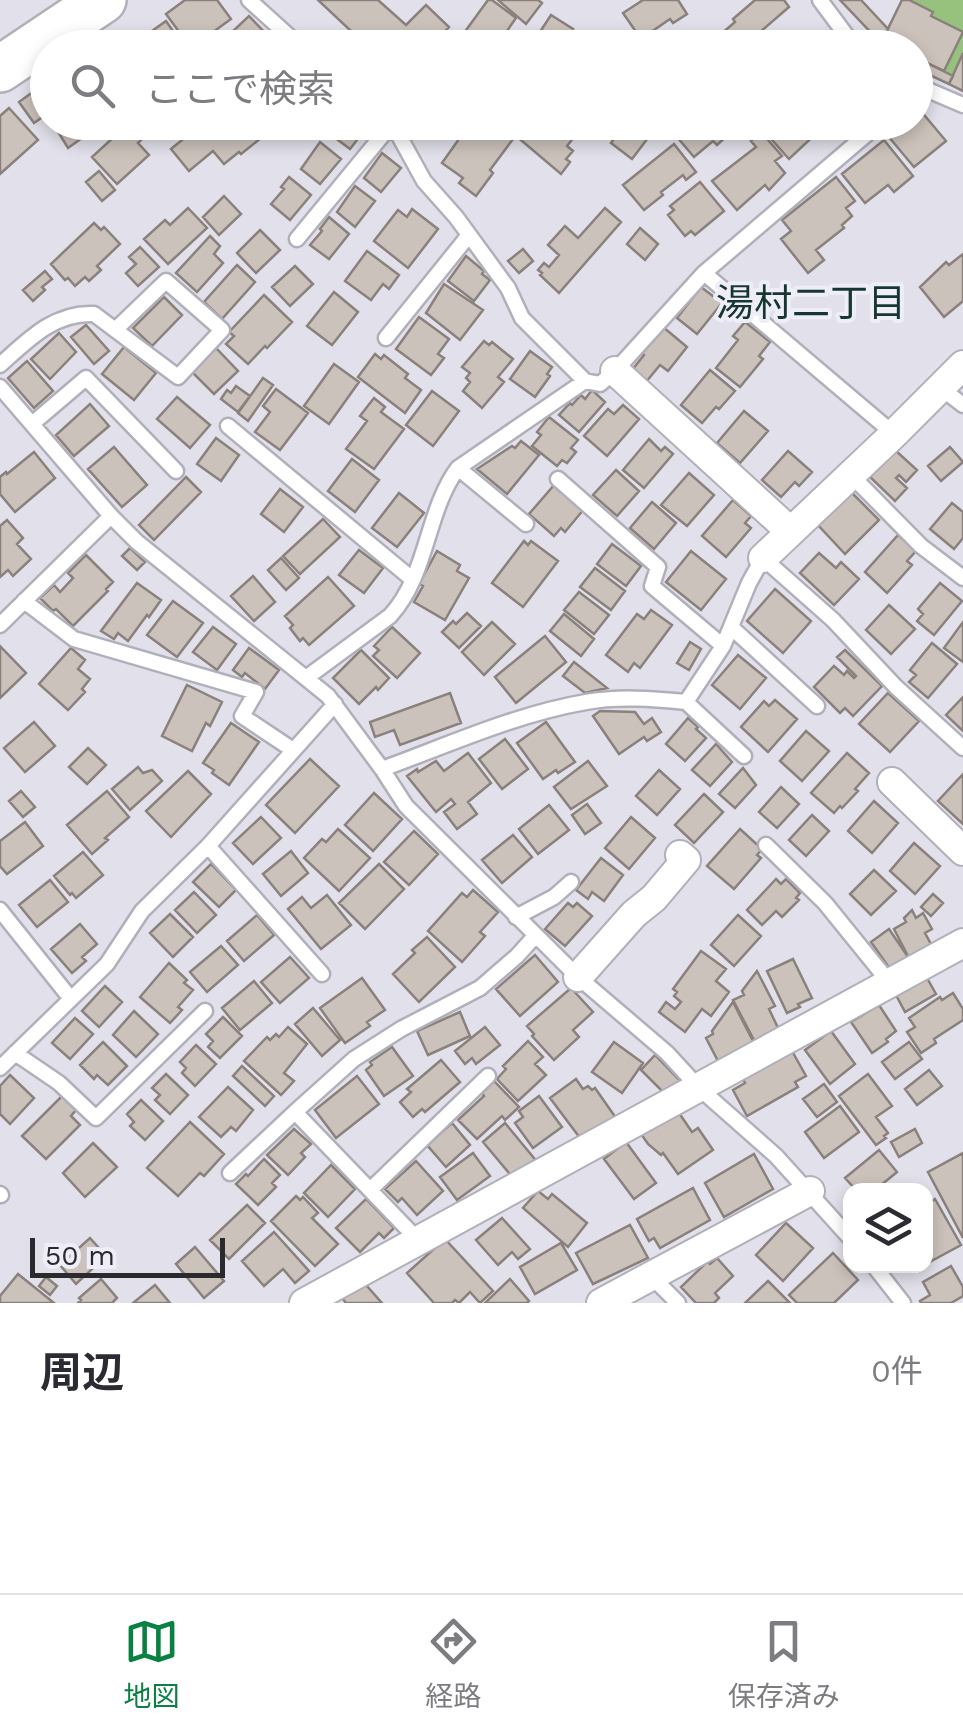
<!DOCTYPE html>
<html lang="ja">
<meta charset="utf-8">
<style>
body{margin:0;font-family:"Work Sans","Noto Sans JP",sans-serif;background:#f7f7f7;color:#2b2b33}
.controls{position:absolute;right:30px;bottom:30px;display:grid;overflow:hidden;border-radius:20px;box-shadow:0 5px 15px #0003}
.controls button{width:90px;height:90px;display:grid;place-items:center;padding:0;border:0;border-bottom:2px solid #e1e1e2;background:#fff;color:#2b2b33;font:50px sans-serif}
.scale{position:absolute;left:30px;bottom:25px;width:195px;box-sizing:border-box;padding-left:10px;border:5px solid #2a2a2e;border-top:0;font-size:28px;line-height:35px;white-space:nowrap;color:#2a2a2e;-webkit-text-stroke:8px #efeef8;paint-order:stroke}
.list{margin:0;padding:0;list-style:none}
h2{display:flex;justify-content:space-between;align-items:center;height:130px;margin:0;padding:0 40px;font-size:42px}
h2 small{font-size:32px;font-weight:400;color:#7c7c81}
.icon{flex:none;width:55px;height:55px;fill:none;stroke:currentColor;stroke-width:2;stroke-linecap:round;stroke-linejoin:round}
.map{position:relative;flex:none;width:963px;height:1303px;overflow:hidden}
.search{position:absolute;background:#fff;box-shadow:0 5px 15px #0003;left:30px;right:30px;top:30px;height:110px;display:flex;align-items:center;gap:25px;box-sizing:border-box;padding:0 35px;border-radius:55px;color:#7c7c81;font-size:38px}
.sheet{height:290px;background:#fff}
nav{display:flex;justify-content:space-around;align-items:center;box-sizing:border-box;height:140px;border-top:2px solid #e1e1e2;background:#fff;font-size:28px;color:#7c7c81}
nav a{display:grid;justify-items:center;gap:5px}
nav .on{color:#0b8043}
.map>svg:first-child{display:block}
.green{fill:#97c27d}
.building{fill:#ccc2bc;stroke:#8a817c;stroke-width:2.5}
.lines{fill:none;stroke-linecap:round;stroke-linejoin:round}
.service-casing{stroke:#b1b0ba;stroke-width:19}
.minor-casing{stroke:#b1b0ba;stroke-width:32}
.primary-casing{stroke:#b1b0ba;stroke-width:50}
.service{stroke:#fff;stroke-width:14}
.minor{stroke:#fff;stroke-width:28}
.primary{stroke:#fff;stroke-width:45}
.labels{text-anchor:middle;dominant-baseline:central;stroke-width:8;stroke-linejoin:round;paint-order:stroke}
.neighbourhood-label{font-size:38px;fill:#153631;stroke:#efeef8}
</style>
<div class="map">
<svg width="963" height="1303" viewBox="0 0 963 1303">
<rect width="100%" height="100%" fill="#e2e1eb"/>
<path class="green" d="M909,0H963V53L953,76L944,71L963,32L931,16L933,11Z"/>
<path class="building" d="M185,0H217L231,19L191,48L166,14Z
M318,0H378L406,25L426,5L449,27L430,48H369Z
M488,0H492L516,18L495,48H453Z
M498,0H538L542,3L526,24Z
M643,0H678L687,14L673,23L670,19L641,39L623,13Z
M755,0H784L789,7L752,39L755,41L747,48H731L720,35L735,22L733,19Z
M840,0H861L888,29L881,43Z
M902,0H909L933,12L931,16L963,32L944,71L927,63L923,72L916,69V48H891L881,43Z
M551,15L573,29L562,48H519L526,36L534,41Z
M249,16L269,37L259,48H246L231,33Z
M166,21L185,48H128Z
M963,53V91L949,84Z
M927,63L953,76L949,84L923,72Z
M48,81V113L34,123L19,102Z
M9,108L38,140L0,174V116Z
M920,110L946,141L914,167L888,136L904,122H916V113Z
M52,122H103V123L68,148Z
M204,122H249L261,138L241,154L239,152L224,164L213,151L189,171L171,149Z
M339,122H369L370,123L350,149L330,134Z
M471,122H512L504,133L513,139L490,170L493,173L476,196L459,183L463,178L442,163Z
M526,122H531L541,131L548,122H586L567,146L573,151L566,159L570,162L561,174L515,135Z
M626,122H660L632,159L611,143Z
M742,122L717,145L713,141L694,157L677,137L690,125L689,122Z
M778,122H813L820,130L789,159L766,133Z
M129,123L143,138L138,143L149,155L117,184L92,157Z
M761,132L782,156L775,161L785,173L769,190L765,185L737,210L712,181L756,147L751,141Z
M884,140L913,176L894,192L888,185L865,203L842,174Z
M320,142L341,159L320,184L301,169Z
M674,144L696,172L686,180L683,175L661,192L663,195L644,210L623,185Z
M382,153L401,168L381,192L364,178Z
M99,171L115,190L102,201L86,182Z
M289,177L311,195L290,220L271,204L284,189L281,187Z
M836,177L855,201L846,208L852,216L842,225L844,228L816,250L824,260L808,273L781,239L791,231L782,220Z
M700,182L724,211L695,235L691,231L685,236L668,215L674,210L670,206Z
M355,186L375,201L355,227L337,212Z
M224,196L241,214L219,235L203,217Z
M188,208L207,228L168,264L144,239L165,220L170,225Z
M605,208L621,222L559,293L540,275L542,273L538,270L544,263L549,267L559,255L548,245L565,226L578,238Z
M412,209L438,229L408,268L374,241L398,210L407,217Z
M329,217L349,234L329,259L310,245L322,231L320,229Z
M94,223L101,230L104,227L120,244L97,266L101,270L89,281L85,277L75,286L68,278L65,280L51,264Z
M640,228L658,244L645,260L627,244Z
M260,230L280,250L256,273L237,253Z
M210,236L220,246L214,254L223,263L197,292L176,273Z
M140,247L159,267L138,286L126,273L136,264L129,257Z
M523,249L533,261L519,273L508,261Z
M367,251L399,275L389,289L383,284L371,300L345,281Z
M963,254V301L944,317L920,287L946,262L949,265Z
M466,256L484,271L482,274L490,280L474,301L448,281Z
M237,265L255,282L222,319L204,302Z
M295,266L313,284L290,306L272,287Z
M45,271L52,279L42,287L45,290L33,301L23,290Z
M444,284L483,310L460,340L426,313Z
M701,287L722,303L697,334L677,318Z
M334,292L358,312L332,345L307,326Z
M264,295L292,322L267,348L265,346L248,364L226,344L234,336L229,332Z
M164,297L182,315L152,346L133,328Z
M419,317L449,339L438,354L444,358L431,375L396,349Z
M745,322L770,342L759,356L763,359L740,387L716,368L738,340L733,336Z
M86,325L109,351L94,364L71,337Z
M663,327L687,347L668,371L660,365L646,382L632,370L644,355L642,353Z
M59,333L76,352L50,379L31,359Z
M484,341L489,345L492,342L513,359L498,377L504,382L482,408L463,391L470,382L466,378L470,373L462,367Z
M124,347L156,373L134,400L102,374Z
M216,348L238,371L214,394L192,372Z
M530,351L552,367L547,374L550,376L535,397L510,379Z
M375,354L381,359L384,355L408,374L405,378L421,390L405,413L358,377Z
M27,361L53,391L34,408L8,378Z
M334,364L359,382L329,424L304,406Z
M710,370L735,391L719,409L716,407L702,423L681,405Z
M263,378L273,385L248,421L238,413Z
M236,386L250,396L238,412L221,399L227,390L231,393Z
M276,389L308,413L280,450L255,432L270,412L263,406Z
M592,390L605,402L579,432L559,415L570,403L572,405L581,395L585,399Z
M432,391L459,411L433,446L406,425Z
M177,397L210,425L190,448L157,419Z
M374,398L385,407L381,412L404,429L374,469L346,449L367,421L360,416Z
M90,404L109,426L74,456L56,435Z
M623,405L639,419L607,456L584,436L608,409L614,414Z
M744,411L768,431L740,463L717,443Z
M549,417L578,440L571,448L576,452L567,463L562,460L557,466L532,446L541,435L537,432Z
M216,438L239,455L221,481L197,464Z
M649,439L661,451L665,447L673,454L644,488L623,470Z
M521,441L539,455L507,494L477,469L512,446L515,448Z
M114,447L147,485L122,507L88,469Z
M950,447L963,462L941,481L928,466Z
M895,450L917,470L906,482L899,475L896,478L907,488L895,501L870,477Z
M788,451L812,472L799,486L795,482L781,497L762,480Z
M34,452L55,478L15,512L0,494V477L6,472L7,474Z
M352,459L379,480L355,512L328,491Z
M616,470L639,491L617,516L593,495Z
M689,473L714,495L687,526L661,505Z
M186,477L201,492L154,540L139,525Z
M555,484L584,509L565,532L561,528L554,536L529,514Z
M280,489L303,507L284,532L261,514Z
M850,491L879,520L845,554L817,524Z
M399,493L424,513L397,547L372,528Z
M733,500L751,516L745,523L751,528L726,557L702,536Z
M652,502L676,523L654,549L630,528Z
M952,503L963,512V538L954,549L930,529Z
M323,519L340,537L300,574L283,556Z
M7,520L23,538L17,544L31,559L13,576L8,570L0,577V526Z
M898,535L916,551L907,561L912,565L887,593L865,572Z
M524,541L528,545L531,541L558,561L523,607L492,583Z
M612,544L641,566L626,586L597,564Z
M130,548L145,562L137,570L122,556Z
M359,550L383,568L364,593L339,575Z
M437,551L460,565L457,571L469,578L445,620L414,602L423,586L419,584Z
M691,551L726,579L701,610L666,582Z
M819,553L836,568L841,562L859,579L834,605L800,573Z
M86,555L113,582L106,589L108,591L73,626L56,609L53,611L40,598L54,585L60,592L73,578L68,573Z
M281,558L299,578L286,590L268,570Z
M595,568L625,591L611,610L580,587Z
M253,576L275,602L254,621L231,596Z
M328,577L354,606L309,645L303,638L300,641L290,628L293,625L285,616Z
M137,583L161,600L149,617L147,615L128,641L118,633L114,639L101,631Z
M940,583L962,601L934,635L917,621L923,614L918,609Z
M775,589L811,621L783,653L747,621Z
M579,592L609,615L594,634L564,610Z
M173,601L203,623L177,657L147,635Z
M889,605L915,629L891,654L866,630Z
M651,610L672,625L640,668L634,663L628,672L606,655L637,614L644,619Z
M467,613L481,626L459,648L442,632L453,621L456,624Z
M564,614L594,639L581,656L550,631Z
M492,622L515,644L484,675L462,652Z
M963,622V662L944,648Z
M213,627L236,644L217,670L193,652Z
M392,627L420,653L397,678L373,656L379,650L374,646Z
M545,636L566,662L516,703L495,677Z
M690,642L701,649L689,670L677,663Z
M932,643L957,664L928,698L909,682L916,675L910,670Z
M0,646L26,673L0,698Z
M71,648L85,660L78,669L90,679L82,689L85,692L68,710L39,684Z
M249,648L279,670L265,689L245,673L242,677L233,670Z
M361,650L389,678L378,690L376,687L359,704L333,678Z
M845,650L882,686L853,716L845,708L840,713L814,687L834,666L844,675L847,671L854,678L856,676L837,657Z
M738,655L766,678L740,709L712,685Z
M574,662L607,688L585,693L563,676Z
M187,685L222,702L210,726L206,723L192,751L162,736Z
M450,693L461,723L400,745L394,730L375,737L370,722Z
M888,693L919,721L890,752L859,724Z
M963,697V731L946,715Z
M775,700L797,719L768,752L741,727L764,701L769,706Z
M600,711L635,712L644,724L652,718L661,732L647,741L644,737L619,754L593,716Z
M688,718L698,727L696,729L706,738L685,761L666,744Z
M34,722L55,746L25,772L4,748Z
M546,722L575,762L558,773L556,770L543,779L517,743Z
M231,723L259,742L229,785L212,773L214,770L203,763Z
M806,731L829,751L802,781L780,761Z
M505,739L528,769L502,789L479,759Z
M716,744L732,762L710,786L692,770Z
M88,748L106,765L87,784L69,767Z
M468,753L491,783L468,802L477,814L457,829L444,812L455,804L451,799L436,812L407,776L417,769L418,772L436,761L444,771Z
M847,753L869,773L855,789L858,791L842,808L840,806L834,813L811,793Z
M310,759L339,786L295,833L266,805Z
M588,761L607,786L571,809L554,787Z
M138,767L143,773L152,770L162,781L130,810L112,789Z
M743,768L756,785L735,808L719,794Z
M659,770L680,789L657,815L636,796Z
M188,771L211,794L171,837L146,811Z
M963,774V824L938,801Z
M781,787L799,804L777,828L759,812Z
M21,791L35,807L23,817L9,801Z
M107,791L129,817L105,838L108,840L92,854L67,825Z
M374,793L402,819L373,851L345,825Z
M704,794L723,812L694,843L675,825Z
M874,801L898,823L872,853L848,831Z
M587,804L601,823L585,834L572,815Z
M549,805L569,830L538,854L519,829Z
M812,815L829,831L806,856L789,840Z
M261,817L281,838L253,864L233,843Z
M631,817L655,838L629,869L605,848Z
M25,822L43,846L7,874L0,866V841Z
M338,829L370,858L339,891L304,858L322,839L326,842Z
M740,829L762,849L757,855L761,858L734,889L707,866Z
M414,831L438,854L409,885L384,862Z
M513,835L532,857L502,883L482,860Z
M914,843L940,866L915,894L890,871Z
M291,851L308,873L281,896L263,874Z
M83,852L103,875L76,898L72,893L70,895L54,876Z
M601,858L623,875L604,901L592,892L588,899L576,890Z
M211,864L236,890L219,907L193,882Z
M379,864L404,889L365,929L339,903Z
M874,870L896,891L871,915L850,894Z
M776,879L781,884L786,879L800,893L796,898L799,900L782,917L776,911L762,925L747,910Z
M50,880L68,902L37,927L19,905Z
M473,890L498,912L480,932L485,936L462,962L428,931L462,893L467,897Z
M194,892L216,915L197,933L175,910Z
M933,894L943,903L931,916L921,907Z
M327,895L351,925L321,949L288,909L302,897L311,908Z
M568,903L573,907L577,903L592,916L565,946L545,929Z
M912,910L916,918L923,913L932,929L925,933L932,946L909,958L894,929L906,922L904,918Z
M170,914L193,937L173,957L150,933Z
M257,915L274,935L244,961L227,941Z
M738,915L761,936L734,966L711,945Z
M80,924L97,944L82,957L86,961L72,973L51,949Z
M889,929L908,957L890,969L871,942Z
M427,937L455,967L419,1002L393,974L415,953L412,950Z
M221,946L238,965L207,992L190,972Z
M701,951L726,969L716,981L729,992L711,1016L702,1009L685,1032L659,1012L666,1002L675,1009L681,1002L674,996L677,992L673,989Z
M535,955L558,982L520,1016L496,989Z
M290,957L309,978L280,1003L261,982Z
M793,959L812,998L798,1004L800,1007L787,1013L767,971Z
M169,963L187,980L184,983L193,990L178,1007L182,1010L170,1023L140,997Z
M757,971L775,1006L769,1009L779,1030L755,1042L733,1000L744,995L742,991Z
M362,978L385,1010L367,1022L370,1026L345,1043L320,1008Z
M927,978L936,994L905,1012L896,995Z
M254,981L272,1003L240,1030L222,1008Z
M105,986L122,1002L99,1027L82,1011Z
M571,988L593,1012L573,1030L579,1037L554,1060L532,1036L534,1034L527,1026Z
M953,993L963,1009V1020L934,1039L936,1043L921,1053L907,1032L915,1027L909,1018L940,997L942,1000Z
M733,1002L754,1043L718,1061L706,1038L713,1034L712,1031Z
M879,1005L896,1031L886,1039L888,1042L872,1053L851,1022Z
M313,1008L340,1040L322,1056L295,1024Z
M134,1011L158,1034L136,1057L113,1035Z
M460,1012L470,1036L428,1055L417,1031Z
M223,1017L242,1036L220,1058L208,1047L213,1041L206,1034Z
M75,1018L93,1034L70,1059L52,1043Z
M288,1027L307,1044L284,1073L294,1081L281,1095L244,1061L267,1037L270,1040L276,1034L279,1037Z
M485,1027L500,1045L476,1064L472,1058L465,1064L455,1051Z
M831,1031L855,1064L830,1084L805,1050Z
M528,1041L543,1057L535,1064L546,1075L518,1101L497,1079L506,1069L503,1066Z
M103,1042L127,1066L108,1085L97,1075L94,1079L80,1065Z
M614,1042L643,1063L622,1093L592,1072Z
M909,1042L922,1059L895,1079L882,1062Z
M196,1045L216,1064L195,1086L182,1073L186,1068L180,1062Z
M392,1047L413,1076L384,1096L366,1070L372,1065L370,1062Z
M792,1051L806,1076L795,1082L798,1087L747,1116L733,1090L745,1083L743,1079Z
M655,1055L684,1085L666,1095L641,1070Z
M441,1060L460,1082L425,1112L422,1109L413,1117L400,1102L411,1092L407,1089Z
M242,1066L274,1096L265,1106L233,1076Z
M929,1070L942,1086L917,1105L905,1089Z
M166,1074L188,1095L170,1114L155,1100L160,1095L152,1088Z
M868,1074L892,1106L876,1117L888,1133L884,1136L886,1138L876,1145L839,1096Z
M10,1075L34,1098L10,1124L0,1114V1086Z
M357,1076L379,1104L336,1138L315,1110Z
M576,1079L583,1089L588,1086L592,1090L595,1088L616,1118L583,1142L550,1098Z
M494,1081L519,1107L505,1120L502,1116L477,1139L458,1120L484,1096L482,1093Z
M824,1084L837,1102L817,1117L803,1099Z
M228,1087L253,1110L236,1131L231,1127L221,1137L199,1117Z
M62,1096L76,1110L71,1116L80,1125L46,1159L22,1136Z
M539,1096L562,1127L533,1148L515,1123L523,1117L519,1111Z
M141,1100L163,1121L145,1140L130,1126L134,1122L127,1114Z
M840,1106L859,1132L824,1158L805,1132Z
M677,1110L692,1132L698,1128L713,1150L678,1174L663,1153L661,1155L648,1144L639,1131Z
M190,1122L224,1154L204,1176L200,1173L178,1196L147,1168Z
M452,1123L470,1145L446,1167L427,1145Z
M505,1123L538,1163L514,1179L483,1142Z
M294,1129L311,1144L301,1153L305,1157L288,1175L267,1155Z
M915,1129L922,1143L899,1157L891,1142Z
M626,1142L656,1183L634,1199L604,1159Z
M93,1143L117,1167L85,1197L63,1173Z
M879,1150L897,1172L875,1190H856L845,1178Z
M473,1153L490,1176L457,1200L440,1177Z
M963,1153V1238L928,1172Z
M754,1154L773,1189L724,1217L705,1183Z
M264,1159L280,1175L272,1183L276,1187L258,1205L236,1184L246,1174L248,1176Z
M416,1161L443,1191L417,1215L402,1198L398,1202L385,1189Z
M331,1165L355,1189L328,1217L304,1193Z
M693,1188L710,1220L660,1248L654,1238L649,1241L637,1219Z
M538,1191L548,1199L552,1194L587,1223L568,1247L523,1208Z
M296,1196L300,1200L303,1197L318,1213L312,1218L338,1244L315,1266L271,1221Z
M366,1199L394,1228L384,1238L379,1233L360,1252L336,1228Z
M935,1199L961,1245L926,1264V1205Z
M247,1205L265,1223L229,1259L210,1240Z
M502,1218L530,1249L518,1259L512,1252L498,1265L476,1240Z
M786,1223L813,1248L783,1281L756,1255Z
M630,1225L648,1258L593,1284L576,1253Z
M274,1232L309,1271L295,1283L283,1269L264,1286L242,1261Z
M90,1238L106,1256L76,1284L60,1265Z
M445,1239L493,1291L480,1303L470,1292L459,1303L455,1300L452,1303H434L407,1273Z
M561,1243L577,1270L535,1294L520,1267Z
M195,1247L224,1281L204,1298L176,1264Z
M833,1253L858,1280L834,1303H797L789,1295Z
M717,1258L733,1276L715,1293L719,1298L714,1303H696L681,1287L707,1262L710,1264Z
M951,1266L963,1287V1296L951,1303H921L920,1301L930,1295L923,1282Z
M18,1274L54,1303H0V1296Z
M46,1277L57,1286L50,1295L39,1286Z
M101,1279L117,1298L112,1303H78L81,1300L79,1298Z
M510,1279L529,1301L527,1303H485Z
M768,1281L790,1303H745Z
M155,1285L170,1303H133Z
M366,1285L382,1303H346L342,1298Z"/>
<g class="lines">
<defs>
<path id="service" d="M249,0L302,48
M820,0L849,39L859,48
M916,85L963,105
M386,122L397,132L424,181L456,217L508,288L522,318L585,381L600,384L615,371L704,273L881,122
M297,239L390,126
M704,273L894,434
M386,338L469,235
M0,365C28,340 54,312 94,314L178,377L222,330L166,281L115,330
M0,387L111,516L137,542L328,696L382,769L406,806L578,977L667,1053L699,1088L776,1156L850,1238
M941,388L963,405
M32,424L86,378L176,471
M228,426L412,579
M458,468L526,524
M851,475L921,546L963,578
M558,479L658,567L652,586L723,646
M24,601L74,639L256,692L242,716L293,750
M0,625L111,516
M731,627L817,706
M306,678L390,616C428,575 426,511 458,468L585,381
M686,702L744,756
M382,769C448,745 516,714 586,702C619,696 654,699 686,702L723,646L749,583L763,558L833,620L896,687L963,748
M766,845L825,903L889,982
M208,846L322,974
M0,910L71,999
M516,917L554,897L571,882
M15,1053L59,1083L96,1118L205,1011
M0,1068L107,964L142,911L208,846L335,704
M230,1173L295,1112
M370,1190L488,1076
M0,1194L1,1195
M419,1241L295,1112L354,1059L401,1029L480,988L517,956L535,936
M874,1266L903,1303
M651,1276L678,1303"/>
<path id="minor" d="M615,371L790,531
M763,558L894,434L963,365
M892,782L963,851
M578,977L634,914L654,898L686,860L680,855
M304,1303L963,943
M601,1303L810,1191"/>
<path id="primary" d="M0,69L103,0"/>
</defs>
<use href="#service" class="service-casing"/>
<use href="#minor" class="minor-casing"/>
<use href="#primary" class="primary-casing"/>
<use href="#service" class="service"/>
<use href="#minor" class="minor"/>
<use href="#primary" class="primary"/>
</g>
<g class="labels">
<g class="neighbourhood-label">
<text x="811" y="303">湯村二丁目</text>
</g>
</g>
</svg>
<div class="controls">
<button><svg class="icon" aria-label="layers" viewBox="0 0 24 24"><path d="M12 4l9 5-9 5-9-5zM3 14l9 5 9-5"/></svg></button>
</div>
<div class="scale">50 m</div>
<div class="search"><svg class="icon" aria-label="search" viewBox="0 0 24 24"><circle cx="10" cy="10" r="6"/><path d="M15 15l6 6"/></svg>ここで検索</div>
</div>
<section class="sheet">
<h2>周辺<small>0件</small></h2>
<ul class="list">
</ul>
</section>
<nav>
<a class="on"><svg class="icon" aria-label="map" viewBox="0 0 24 24"><path d="M3 6l6-2 6 2 6-2v14l-6 2-6-2-6 2zM9 4v14M15 6v14"/></svg>地図</a>
<a><svg class="icon" aria-label="directions" viewBox="0 0 24 24"><path d="M12 3l9 9-9 9-9-9zM9 14v-3h6M13 9l2 2-2 2"/></svg>経路</a>
<a><svg class="icon" aria-label="saved" viewBox="0 0 24 24"><path d="M7 4h10v16l-5-4-5 4z"/></svg>保存済み</a>
</nav>
